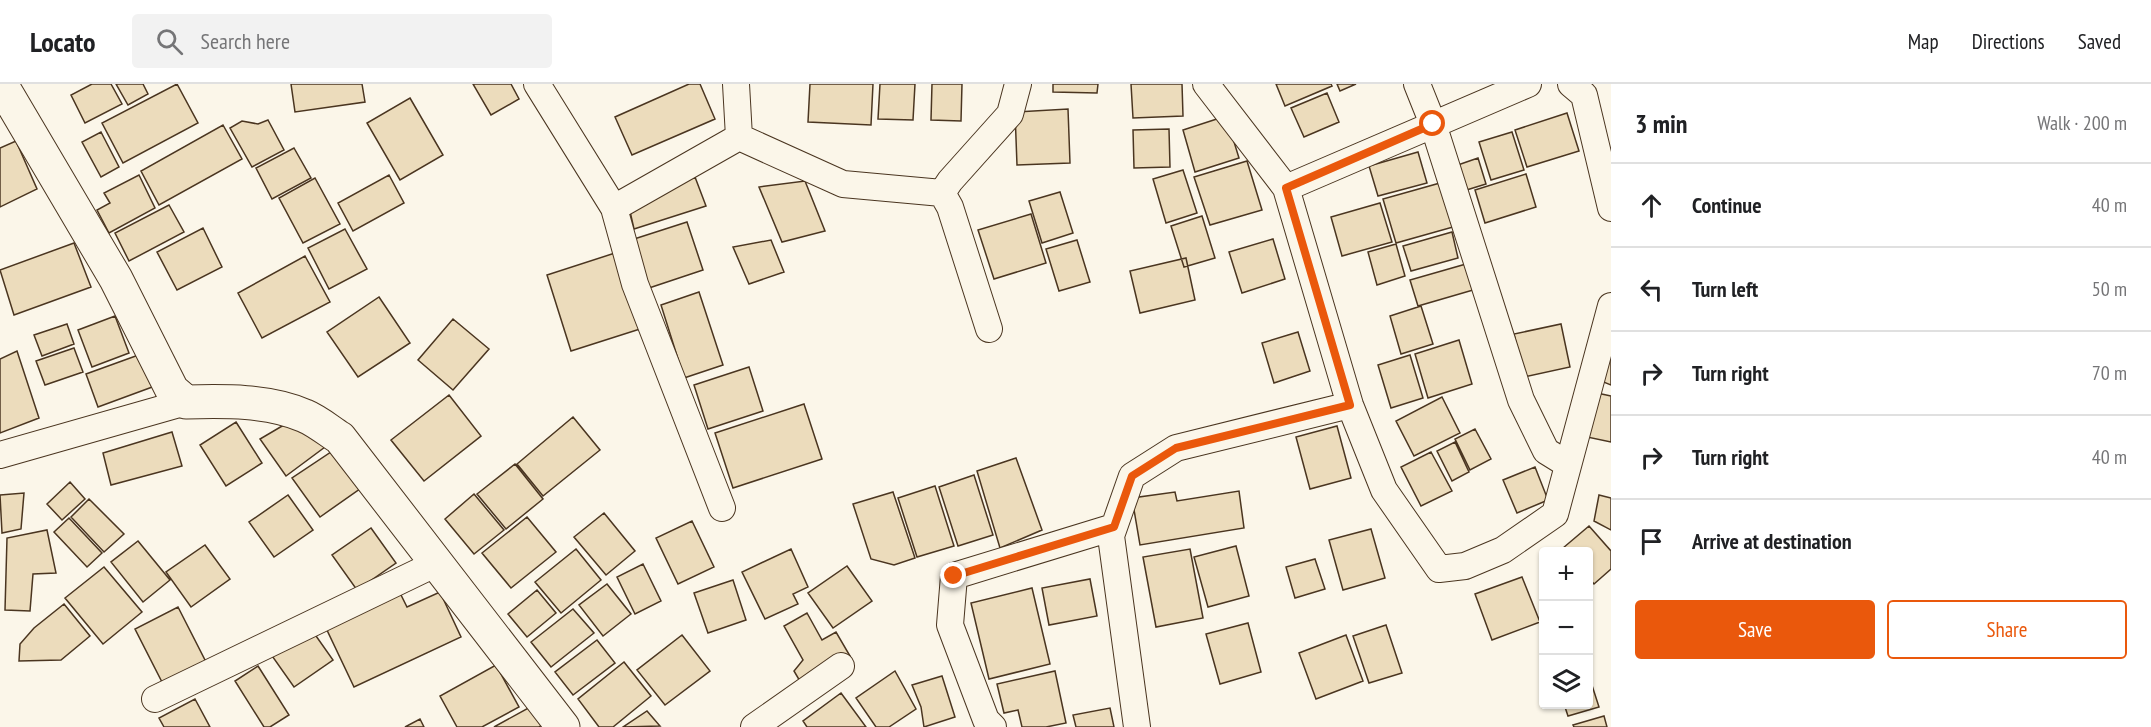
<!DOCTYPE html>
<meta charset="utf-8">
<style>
body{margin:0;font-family:"PT Sans Narrow",sans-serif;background:#f2f2f2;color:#202124}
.controls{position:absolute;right:18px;bottom:18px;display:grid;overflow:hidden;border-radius:6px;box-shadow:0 2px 4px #0004}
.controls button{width:54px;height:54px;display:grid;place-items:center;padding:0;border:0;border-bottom:2px solid #e0e0e0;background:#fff;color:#202124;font:30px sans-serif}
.stop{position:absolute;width:18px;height:18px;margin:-14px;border:4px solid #ea580c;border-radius:50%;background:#fff}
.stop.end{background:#ea580c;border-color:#fff;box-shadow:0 2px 6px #0008}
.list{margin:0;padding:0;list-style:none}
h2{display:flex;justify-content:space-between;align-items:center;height:78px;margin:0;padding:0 24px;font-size:26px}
h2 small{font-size:20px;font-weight:400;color:#757577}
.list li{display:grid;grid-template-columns:39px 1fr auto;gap:18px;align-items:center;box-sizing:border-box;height:84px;padding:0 24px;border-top:2px solid #e0e0e0}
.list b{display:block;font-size:22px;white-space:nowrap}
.list em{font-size:20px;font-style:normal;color:#757577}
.actions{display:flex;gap:12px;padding:18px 24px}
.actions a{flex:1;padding:14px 0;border:2px solid #ea580c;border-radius:6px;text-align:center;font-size:21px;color:#ea580c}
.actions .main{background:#ea580c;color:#fff}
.icon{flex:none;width:33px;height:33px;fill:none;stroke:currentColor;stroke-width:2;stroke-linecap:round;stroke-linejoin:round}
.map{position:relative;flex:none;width:1611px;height:643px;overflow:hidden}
header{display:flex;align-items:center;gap:36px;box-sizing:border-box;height:84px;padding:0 30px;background:#fff;border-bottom:2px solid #e0e0e0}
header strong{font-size:28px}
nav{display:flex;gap:33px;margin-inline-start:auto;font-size:21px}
.search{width:420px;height:54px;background:#f2f2f2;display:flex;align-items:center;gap:15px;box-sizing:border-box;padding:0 21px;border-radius:6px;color:#757577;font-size:22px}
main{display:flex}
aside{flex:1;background:#fff}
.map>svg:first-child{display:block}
.building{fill:#ecdcbc;stroke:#4a3520;stroke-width:1.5}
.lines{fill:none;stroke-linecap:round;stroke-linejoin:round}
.street-casing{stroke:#4a3520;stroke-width:28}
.secondary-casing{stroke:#4a3520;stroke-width:35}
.street{stroke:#fbf6e9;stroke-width:26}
.secondary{stroke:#fbf6e9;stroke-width:33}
.route{stroke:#ea580c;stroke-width:8}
</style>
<header>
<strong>Locato</strong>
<div class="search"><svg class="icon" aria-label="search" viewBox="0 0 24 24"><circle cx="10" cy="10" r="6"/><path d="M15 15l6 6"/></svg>Search here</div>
<nav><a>Map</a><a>Directions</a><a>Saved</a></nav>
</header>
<main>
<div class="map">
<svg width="1611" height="643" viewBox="0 0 1611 643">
<rect width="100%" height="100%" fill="#fbf6e9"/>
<path class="building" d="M92,0H111L122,20L85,39L71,11Z
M116,0H143L148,10L128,21Z
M177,0L198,39L123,79L102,39Z
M291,0H362L365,18L295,28Z
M473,0H511L519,15L491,31Z
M689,0H700L715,35L632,71L615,33Z
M810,0H873L871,41L808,38Z
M880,0H915L913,36L878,35Z
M932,0H962L961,37L931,36Z
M1053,0H1098L1097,9L1053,8Z
M1131,0H1182L1183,32L1133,34Z
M1276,0H1331L1332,2L1285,22Z
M1337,0H1356L1340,7Z
M1327,9L1339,38L1304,53L1291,24Z
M410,14L443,71L400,96L367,39Z
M1068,25L1070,79L1017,81L1015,28Z
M1567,29L1579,67L1527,83L1515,46Z
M1226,32L1239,74L1195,88L1183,46Z
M268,36L284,66L252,83L230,44L242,37L258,40Z
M223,41L242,75L159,121L141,87Z
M1169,45L1170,83L1134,84L1133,46Z
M101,48L119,83L101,93L82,58Z
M1512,48L1524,86L1491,96L1479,58Z
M16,57L37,105L0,123V64Z
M294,64L311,94L272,115L256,84Z
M1418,68L1427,99L1378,112L1369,82Z
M1478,74L1486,100L1460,108L1452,83Z
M1247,77L1262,126L1210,141L1194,93Z
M1183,86L1197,129L1166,139L1153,95Z
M1526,90L1536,123L1485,139L1475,106Z
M139,91L155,124L109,149L97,126L110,119L104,109Z
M389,91L404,119L353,147L338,119Z
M695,93L706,122L634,145L629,123Z
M315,94L340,140L303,159L279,114Z
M805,97L825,147L782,158L759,103Z
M1440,99L1453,143L1396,159L1383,115Z
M1060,108L1073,149L1042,159L1029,117Z
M1380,119L1392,158L1342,172L1331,133Z
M169,121L184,148L129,177L115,149Z
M1031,130L1046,179L994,195L978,146Z
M1202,132L1215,174L1184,183L1171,142Z
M687,138L703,186L646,205L631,156Z
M203,144L222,183L177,206L157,168Z
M345,145L367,185L329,205L308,164Z
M1452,148L1458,174L1411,187L1403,162Z
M1273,155L1285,195L1242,209L1229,168Z
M771,156L784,188L749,200L733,163Z
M1077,156L1090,198L1059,207L1046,165Z
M74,159L91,203L14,231L0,186Z
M1396,160L1405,192L1377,201L1368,168Z
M615,169L640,245L571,267L547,191Z
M305,172L330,218L262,254L238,209Z
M1186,174L1195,216L1140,229L1130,187Z
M1473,178L1480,204L1418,222L1410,196Z
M699,208L723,281L684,294L661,221Z
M379,213L410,259L358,293L327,248Z
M1421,222L1433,260L1401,270L1390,232Z
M115,232L129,269L92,283L78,246Z
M453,235L489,265L453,306L418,276Z
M67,240L74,260L42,272L34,251Z
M1561,240L1570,283L1524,293L1514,250Z
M1298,248L1310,287L1274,299L1262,259Z
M1459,256L1472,300L1428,314L1415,270Z
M74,264L83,288L45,301L36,277Z
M17,267L39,334L0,349V275Z
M144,269L155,302L98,323L86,290Z
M1611,270V301L1596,295Z
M1410,271L1423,314L1391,324L1378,281Z
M749,283L763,327L708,345L694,301Z
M1597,309L1611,312V358L1587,353Z
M449,311L481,352L424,397L391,356Z
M1442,313L1460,349L1414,372L1396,337Z
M804,320L822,375L733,404L715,349Z
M573,333L600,366L543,412L517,380Z
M294,335L325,363L286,392L260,355Z
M236,338L262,379L226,402L200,361Z
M1337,342L1351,394L1310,405L1296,353Z
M1475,345L1491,375L1470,386L1455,355Z
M172,348L182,382L111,401L103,369Z
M1455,358L1469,388L1452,397L1437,367Z
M337,364L364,402L320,433L292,394Z
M1431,368L1452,407L1421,422L1401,383Z
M1016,374L1042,446L1000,464L977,387Z
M515,380L543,415L506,445L477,410Z
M1535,383L1548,416L1517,429L1503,396Z
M974,391L993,451L958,462L939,403Z
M70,398L85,415L62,436L47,420Z
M935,402L954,462L917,473L898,414Z
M1239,407L1244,444L1140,461L1132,414L1175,408L1177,417Z
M893,408L915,474L894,481L871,475L853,420Z
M24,409L21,445L2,449L0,411Z
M474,410L504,446L474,470L445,435Z
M288,411L313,446L274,473L249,438Z
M1599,411L1611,414V446L1594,437Z
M89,415L124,450L104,468L71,433Z
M604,429L635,467L606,491L574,453Z
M527,433L556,468L511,504L482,469Z
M69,434L102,469L87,483L54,448Z
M692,437L714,483L678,500L656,454Z
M1589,442L1611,467V485L1594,500L1588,493V468H1566L1563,464Z
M371,444L396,479L357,506L332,471Z
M1371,445L1385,494L1343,506L1329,456Z
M47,446L56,489L33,490L30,527L5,526L7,454Z
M138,457L170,496L143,518L111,478Z
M205,461L230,495L191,523L166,488Z
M1236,462L1249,512L1208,523L1194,473Z
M576,465L601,496L561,529L535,498Z
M791,465L808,503L793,510L798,520L765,535L742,488Z
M1190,465L1203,534L1156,543L1143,473Z
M1315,475L1325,505L1295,514L1286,483Z
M643,480L661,517L635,530L617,493Z
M847,482L872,517L833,544L808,509Z
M104,483L142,528L103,560L65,514Z
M1522,493L1540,538L1492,556L1475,510Z
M1090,495L1097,532L1049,541L1042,504Z
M733,496L746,536L708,549L694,509Z
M607,500L631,530L603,552L579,521Z
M1032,504L1050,580L989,595L971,519Z
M537,506L556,529L527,553L508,530Z
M440,508L461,553L354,603L326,544L400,509L407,523Z
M64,520L90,552L61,576L19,577L20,560L34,544Z
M178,523L206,578L163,600L135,545Z
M573,525L594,549L551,583L531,558Z
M807,529L822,556L836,548L850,572L801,599L794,587L803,576L784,542Z
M1248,539L1261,588L1220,600L1206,550Z
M1386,541L1402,589L1369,599L1353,552Z
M309,542L333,576L294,603L270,569Z
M682,551L710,587L665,621L637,586Z
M1346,551L1363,597L1316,615L1299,569Z
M597,556L615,579L573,611L555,588Z
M624,578L651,612L613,643H599L578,615Z
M496,581L519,623L482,643H457L440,612Z
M258,582L289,631L270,643H264L235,597Z
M895,587L916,625L889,643H876L856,614Z
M1055,587L1066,639L1046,643H1022L1018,626L1004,629L997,600Z
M1588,589L1599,623L1568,632L1564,620H1588Z
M942,592L955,633L924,643L921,623L912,601Z
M841,609L866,643H807L803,637Z
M195,615L210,643H164L159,634Z
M532,622L544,640L539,643H494Z
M1110,624L1114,643H1076L1073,631Z
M647,627L660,642L623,643Z
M1604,632L1607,643H1574L1573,641Z
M420,635L424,643H405Z"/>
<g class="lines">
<defs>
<path id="street" d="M537,0L614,124L635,200L722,424
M1206,0L1286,104L1350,321L1384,406L1439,485L1465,482L1503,466L1555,430L1611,222
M1417,0L1433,40L1521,316L1546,367L1567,380
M1571,0L1584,11L1611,124
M739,53L843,100L942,109
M1286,104L1528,0
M614,124L739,53L736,0
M989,245L950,123L942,109L950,97L1010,30L1018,0
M0,371L186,318
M155,615L437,479
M754,643L841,582
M993,643L986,636L950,541L954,492L1114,443
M1137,643L1111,452L1132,392L1176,364L1350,321"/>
<path id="secondary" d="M1,0L116,195L172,306L186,318C224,317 269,316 305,332C317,337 329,347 340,354L563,643"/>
</defs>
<use href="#street" class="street-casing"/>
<use href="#secondary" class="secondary-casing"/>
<use href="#street" class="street"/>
<use href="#secondary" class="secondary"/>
</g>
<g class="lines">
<path class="route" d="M954,492L1114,443L1132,392L1176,364L1350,321L1286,104L1433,40"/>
</g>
</svg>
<div class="controls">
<button>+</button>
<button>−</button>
<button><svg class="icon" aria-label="layers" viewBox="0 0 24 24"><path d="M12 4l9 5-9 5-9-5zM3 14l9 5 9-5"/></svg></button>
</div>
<div class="stop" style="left:1433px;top:40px"></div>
<div class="stop end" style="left:954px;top:492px"></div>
</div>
<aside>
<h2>3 min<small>Walk · 200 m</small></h2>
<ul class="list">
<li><svg class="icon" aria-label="ahead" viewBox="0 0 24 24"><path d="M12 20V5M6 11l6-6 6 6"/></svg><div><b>Continue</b></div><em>40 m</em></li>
<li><svg class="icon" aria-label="left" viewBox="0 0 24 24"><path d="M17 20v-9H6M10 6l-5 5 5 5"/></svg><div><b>Turn left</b></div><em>50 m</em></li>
<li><svg class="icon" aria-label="right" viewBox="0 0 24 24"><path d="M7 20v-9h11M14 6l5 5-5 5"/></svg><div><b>Turn right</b></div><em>70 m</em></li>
<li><svg class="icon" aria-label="right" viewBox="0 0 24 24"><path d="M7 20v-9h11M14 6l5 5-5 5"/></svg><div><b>Turn right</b></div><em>40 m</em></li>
<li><svg class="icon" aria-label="arrive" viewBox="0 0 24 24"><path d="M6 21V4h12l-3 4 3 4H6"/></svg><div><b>Arrive at destination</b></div></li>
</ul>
<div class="actions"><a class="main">Save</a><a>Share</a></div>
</aside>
</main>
